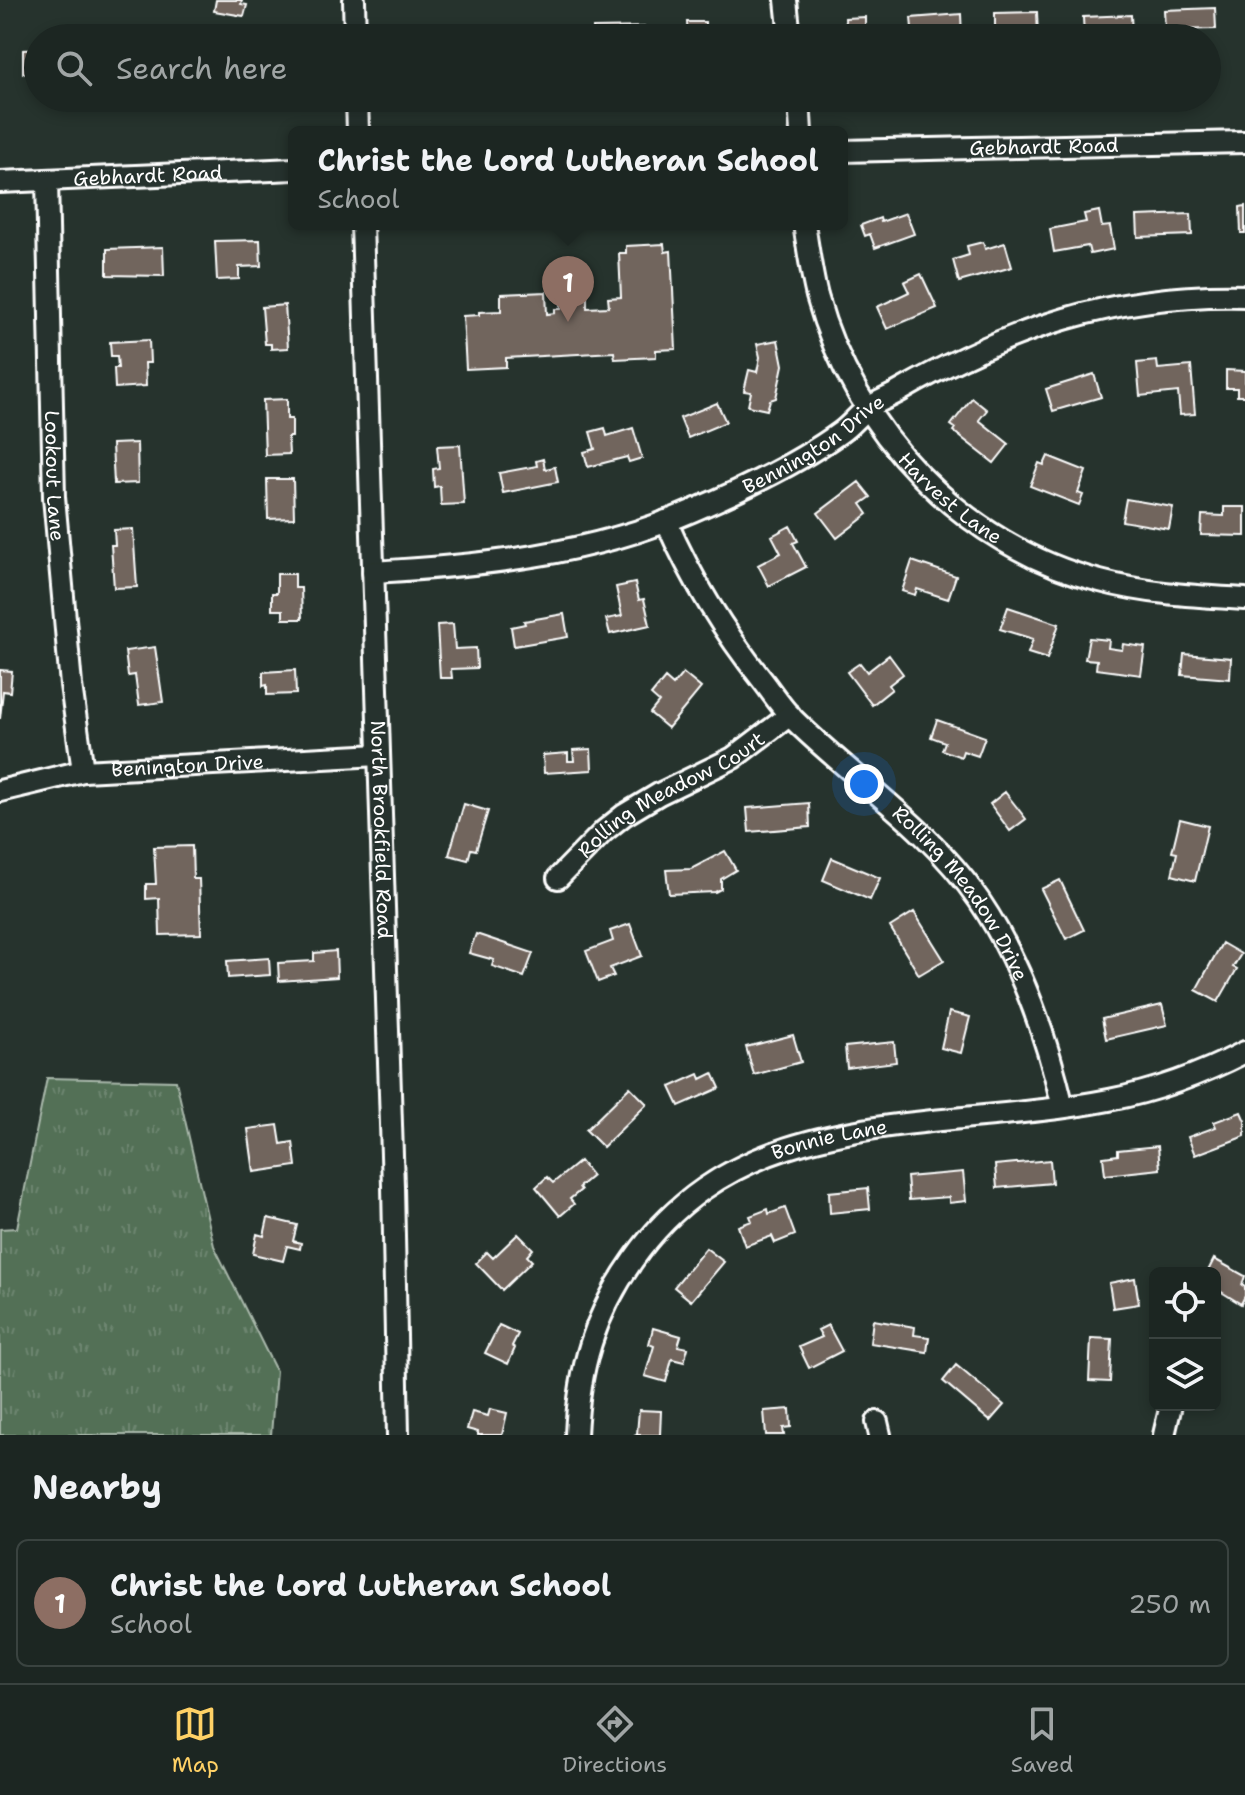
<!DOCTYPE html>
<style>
body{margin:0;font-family:"Shantell Sans",sans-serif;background:#29322f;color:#f1f3f6}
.controls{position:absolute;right:24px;bottom:24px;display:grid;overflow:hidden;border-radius:12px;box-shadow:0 4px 12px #0003}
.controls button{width:72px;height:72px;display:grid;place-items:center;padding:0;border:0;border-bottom:2px solid #3a4340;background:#1c2622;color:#f1f3f6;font:40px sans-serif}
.you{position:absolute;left:864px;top:784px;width:28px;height:28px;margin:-20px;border:6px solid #fff;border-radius:50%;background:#1a73e8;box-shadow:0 0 0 12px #1a73e833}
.badge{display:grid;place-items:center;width:52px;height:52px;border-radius:50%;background:#ffd166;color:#fff;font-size:26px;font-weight:700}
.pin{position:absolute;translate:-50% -66px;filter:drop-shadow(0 2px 4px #0008)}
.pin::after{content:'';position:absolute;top:42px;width:28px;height:24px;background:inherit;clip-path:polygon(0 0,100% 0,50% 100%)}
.popup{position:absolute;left:288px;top:126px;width:560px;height:104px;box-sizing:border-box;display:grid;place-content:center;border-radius:12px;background:#1c2622;filter:drop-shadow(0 2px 6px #0005);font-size:26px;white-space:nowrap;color:#a0a5a5}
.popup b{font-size:30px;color:#f1f3f6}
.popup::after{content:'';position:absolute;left:50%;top:100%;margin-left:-16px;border:16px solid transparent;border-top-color:#1c2622}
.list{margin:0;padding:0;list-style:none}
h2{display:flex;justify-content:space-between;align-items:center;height:104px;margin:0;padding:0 32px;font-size:34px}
h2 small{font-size:26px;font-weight:400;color:#a0a5a5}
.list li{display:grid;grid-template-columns:52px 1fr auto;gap:24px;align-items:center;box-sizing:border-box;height:128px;margin:0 16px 16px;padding:0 16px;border:2px solid #3a4340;border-radius:12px}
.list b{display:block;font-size:30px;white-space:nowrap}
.list p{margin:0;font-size:26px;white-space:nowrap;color:#a0a5a5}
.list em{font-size:26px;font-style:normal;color:#a0a5a5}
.icon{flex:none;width:44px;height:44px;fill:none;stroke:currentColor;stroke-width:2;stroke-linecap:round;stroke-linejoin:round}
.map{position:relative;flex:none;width:1245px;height:1435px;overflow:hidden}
.search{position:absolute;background:#1c2622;box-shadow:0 4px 12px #0003;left:24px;right:24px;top:24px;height:88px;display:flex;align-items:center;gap:20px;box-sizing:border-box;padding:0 28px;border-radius:44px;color:#a0a5a5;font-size:30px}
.sheet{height:248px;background:#1c2622}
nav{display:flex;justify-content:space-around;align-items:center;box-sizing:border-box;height:112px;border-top:2px solid #3a4340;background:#1c2622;font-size:22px;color:#a0a5a5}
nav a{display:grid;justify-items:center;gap:4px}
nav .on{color:#ffd166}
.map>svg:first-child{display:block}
.grass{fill:url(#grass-tufts);stroke:#a9b8ab;stroke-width:2}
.building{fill:#71655d;stroke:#fff;stroke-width:2}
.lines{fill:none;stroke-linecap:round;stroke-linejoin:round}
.minor-casing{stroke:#fff;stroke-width:26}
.minor{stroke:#26332d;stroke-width:20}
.labels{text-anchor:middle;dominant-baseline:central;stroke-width:6;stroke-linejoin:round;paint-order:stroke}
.street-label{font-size:20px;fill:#fff;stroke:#26332d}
</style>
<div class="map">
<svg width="1245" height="1435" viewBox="0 0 1245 1435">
<defs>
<pattern id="grass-tufts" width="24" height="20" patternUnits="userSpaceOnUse" patternTransform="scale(2)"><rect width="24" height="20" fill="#537057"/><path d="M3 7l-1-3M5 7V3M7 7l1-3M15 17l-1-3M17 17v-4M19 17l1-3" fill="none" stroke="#6d8570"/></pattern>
</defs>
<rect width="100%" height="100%" fill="#26332d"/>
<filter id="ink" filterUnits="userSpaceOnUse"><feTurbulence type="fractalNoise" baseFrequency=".0125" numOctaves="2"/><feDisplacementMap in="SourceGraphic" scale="16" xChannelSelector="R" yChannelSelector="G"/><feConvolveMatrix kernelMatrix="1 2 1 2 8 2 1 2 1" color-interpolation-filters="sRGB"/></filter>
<g filter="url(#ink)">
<path class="grass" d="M47,1078L176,1081L214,1246L276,1371L271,1435H0V1229L17,1228Z"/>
<path class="building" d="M216,0H242L241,4L247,5L244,16L214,11Z
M1215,8L1216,29L1165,30L1164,10Z
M1037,12L1038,37L995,38V13Z
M961,14L962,37L913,38L911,18Z
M1131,15L1132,35L1084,37L1083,17Z
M865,17V38H846L845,18Z
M687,22H705V36L734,35L735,38H688Z
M471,27L472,38H420V31Z
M536,27L537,38H497V28Z
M649,27V38H593V28Z
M38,49V73H23V50Z
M109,98H148V100H109Z
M1245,206V233H1241L1240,207Z
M1099,211L1102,227L1110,226L1114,249L1090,254L1088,246L1054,252L1050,229L1086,222L1084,214Z
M906,213L914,234L875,248L870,234L865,236L861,225L880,218L881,222Z
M1191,214L1192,235L1138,237L1137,216Z
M260,240L261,266L239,267V279L217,280L215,241Z
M983,242L985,249L1005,243L1012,267L959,282L953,260L969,255L967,246Z
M664,244L665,252L671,251L676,349L656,350V357L615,359L614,352L506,358V367L466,369L463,316L479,315V312L501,311V294L546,292L547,314L555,313V309H561V299L587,298V308L609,307L608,298L621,297L619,253H626V246Z
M163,247L164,276L107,275V249Z
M921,274L937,308L887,329L877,307L909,292L904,282Z
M285,305L288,348L271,349V344H265L262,307Z
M149,340L150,363H145L146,386L115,388L114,368H118L117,356H111L110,342Z
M778,340L783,365L776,398L770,400L767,410L748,406L751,392L744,391L749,370L757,372L760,357L757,344Z
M1157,361L1158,369L1191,366L1195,414L1180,415L1178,392L1140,396L1137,363Z
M1226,370L1245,371V396H1237V388H1226Z
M1094,374L1101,397L1053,411L1046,389Z
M972,398L987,410L979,420L1009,444L994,463L953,431L955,428L951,425Z
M287,399V419H292V437H288L289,454L265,455L263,400Z
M717,403L726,422L688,438L680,418Z
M605,428L607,436L633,428L642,458L629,462L627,457L588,467L584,452L595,449L590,432Z
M137,443L138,483L114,484L112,444Z
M460,445L464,504L441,505L440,486L434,487L433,469L439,468L437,446Z
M1048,456L1086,471L1078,493L1083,495L1079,505L1030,486L1039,463L1044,465Z
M543,459L545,469L555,467L558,482L503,493L499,473L537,466L536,461Z
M267,479H293L294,518L268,519Z
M859,482L871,497L861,504L868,514L837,538L818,513Z
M1126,499L1173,507L1169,529L1122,521Z
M1224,507H1245V536L1201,535L1202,515L1224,516Z
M790,526L798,541L793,543L806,567L769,586L758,565L781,553L772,536Z
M133,529L137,587L114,588L111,545H115L114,530Z
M912,561L956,576L948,599L917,589L915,595L902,591Z
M277,574H295V588H301L302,619H283V610H272V593H277Z
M635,583L639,600L644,599L650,625L610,634L606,619L622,616L616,587Z
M1008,607L1059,624L1047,659L1028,653L1033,639L1000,629Z
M564,614L568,637L514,646L511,627L525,624L524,621Z
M453,624L455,649L476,648L477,668L451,669L452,678H440L437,625Z
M1089,638L1109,640L1108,648L1122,650L1123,644L1145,647L1141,675L1096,669L1097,660L1085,659Z
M155,647L163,702L139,705L135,675L128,676L125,651Z
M1184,654L1231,658L1230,679L1182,675Z
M889,655L903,674L889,685L892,689L872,705L847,672L860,663L867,672Z
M0,670L12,671L10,692L3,691L0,719Z
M295,670L296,694L267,695V685L263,686V672Z
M683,673L701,688L668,728L650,713L659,702L651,695L665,678L673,685Z
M937,720L985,737L978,756L963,751L961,757L942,750L945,742L931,737Z
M591,749L592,770L544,773L543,755L568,753V761H574L573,750Z
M1005,792L1026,819L1010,831L990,804Z
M809,803L810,827L749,832L747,808Z
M464,804L488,811L476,850L471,849L468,860L449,855Z
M1180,819L1208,826L1195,881L1172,875L1177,853L1172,852Z
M192,846L193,879H199L201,934L160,935L159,898L146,899V884H156L154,847Z
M725,851L736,870L721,879V889L715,892L669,894L666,870L691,869Z
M832,858L880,878L870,900L823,880Z
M1060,880L1084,930L1066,939L1041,889Z
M914,912L944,960L919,975L890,927Z
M630,924L642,956L610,968L614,976L598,982L586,951L613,941L610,931Z
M476,934L533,953L524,977L492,966L494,960L469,953Z
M1222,943L1241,954L1233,967L1237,969L1218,1002L1196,990Z
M336,951L337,977L279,981L278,963L314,961V953Z
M269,958L270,975L228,978L227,961Z
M1162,1005L1167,1025L1106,1039L1102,1019Z
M949,1012L970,1017L961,1053L941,1048Z
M793,1035L801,1062L754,1075L746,1047Z
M894,1042L896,1062L847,1068L845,1047Z
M713,1073L720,1088L679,1106L670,1087L699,1074L701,1079Z
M630,1087L647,1104L603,1147L586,1130Z
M1241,1112L1245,1121V1136L1195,1155L1188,1137L1216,1127L1214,1122Z
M278,1125L281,1144L293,1142L296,1166L254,1172L248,1129Z
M1158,1146L1160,1169L1105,1175L1103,1157L1118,1155V1150Z
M1050,1160L1052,1183L997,1188L995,1165Z
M580,1161L592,1176L579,1187L581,1190L570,1199L574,1204L560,1216L536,1187L547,1177L553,1183Z
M963,1172L966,1201L949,1203V1197L909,1200L907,1177Z
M868,1188L870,1209L830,1213L829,1192Z
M785,1208L795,1235L775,1243L772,1236L745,1246L738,1226L752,1221L750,1216L768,1209L769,1214Z
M268,1218L297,1225L293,1241L301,1243L300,1249L287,1246L283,1261L253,1254L257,1234L264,1236Z
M518,1234L533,1249L527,1256L532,1261L502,1290L476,1263L487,1252L493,1258Z
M706,1248L724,1262L691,1301L674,1287Z
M1214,1259L1245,1276L1242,1285L1245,1287V1296L1241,1304L1215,1288V1273H1207Z
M1135,1278L1139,1304L1113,1308L1109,1283Z
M873,1320L915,1327L914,1335L929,1337L927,1352L870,1343Z
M499,1325L518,1334L512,1346L515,1348L508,1364L485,1353Z
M828,1325L842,1351L809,1368L799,1347L822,1337L818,1330Z
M653,1328L681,1336L678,1346L688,1348L684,1362L672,1359L666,1382L645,1376L654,1346L649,1344Z
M1091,1338L1112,1339L1110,1382L1089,1381Z
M956,1365L1004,1405L990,1421L943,1381Z
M490,1409L507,1413L502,1435H478V1432L467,1429L472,1412L488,1416Z
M790,1409L791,1427L783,1428L784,1435H766L764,1411Z
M639,1410L661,1411L660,1435H634L637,1434Z"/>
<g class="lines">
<defs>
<g id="minor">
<path d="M354,0L355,38"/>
<path d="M786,0L790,38"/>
<path d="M357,98L358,132"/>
<path d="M799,98L801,132"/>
<path id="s1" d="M842,151L1245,142"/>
<path id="s2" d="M47,180L54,497L71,685L83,771"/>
<path id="s3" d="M0,182L294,169"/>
<path id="s4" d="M362,224L393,1186L398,1435"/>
<path id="s5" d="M804,224C808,248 811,272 817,296C854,431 963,546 1100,581C1148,594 1196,596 1245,599"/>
<path id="s6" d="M666,521C691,578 724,632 763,681C773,694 782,708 793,719C855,780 929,827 979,900C1021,962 1046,1035 1063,1107"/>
<path id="s7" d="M373,572C480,566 591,555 692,511C742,490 797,464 841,432C851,425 858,415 868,408C878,401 890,397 900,391C1010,328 1116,293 1245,296"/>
<path id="s8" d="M0,791L83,771L379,755"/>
<path id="s9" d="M558,878L604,831L624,815L659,794L733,758L790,715"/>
<path d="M877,1422L880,1435"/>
<path id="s10" d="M576,1435C579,1368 594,1315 633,1260C745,1100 940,1133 1109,1100C1156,1091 1202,1074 1245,1052"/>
<path d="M1164,1435L1171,1405"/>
</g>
</defs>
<use href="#minor" class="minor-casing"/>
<use href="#minor" class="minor"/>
</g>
</g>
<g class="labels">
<g class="street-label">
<text stroke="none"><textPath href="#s1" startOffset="202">Gebhardt Road</textPath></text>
<text stroke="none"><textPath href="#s3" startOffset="148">Gebhardt Road</textPath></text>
<text stroke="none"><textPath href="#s7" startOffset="466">Bennington Drive</textPath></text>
<text stroke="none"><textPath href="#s2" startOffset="296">Lookout Lane</textPath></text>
<text stroke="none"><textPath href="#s5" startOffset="320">Harvest Lane</textPath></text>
<text stroke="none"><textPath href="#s8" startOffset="190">Benington Drive</textPath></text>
<text stroke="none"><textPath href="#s9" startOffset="142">Rolling Meadow Court</textPath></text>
<text stroke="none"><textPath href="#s4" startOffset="606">North Brookfield Road</textPath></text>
<text stroke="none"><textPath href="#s6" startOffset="480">Rolling Meadow Drive</textPath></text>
<text stroke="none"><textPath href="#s10" startOffset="424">Bonnie Lane</textPath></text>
</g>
</g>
</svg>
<div class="controls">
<button><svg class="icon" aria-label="locate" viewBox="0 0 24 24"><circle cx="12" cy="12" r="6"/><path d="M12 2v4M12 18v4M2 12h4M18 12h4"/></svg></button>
<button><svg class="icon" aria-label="layers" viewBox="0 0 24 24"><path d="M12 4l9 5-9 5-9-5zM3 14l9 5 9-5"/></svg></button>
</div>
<div class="you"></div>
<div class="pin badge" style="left:568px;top:322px;background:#8d6e63">1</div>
<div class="popup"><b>Christ the Lord Lutheran School</b>School</div>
<div class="search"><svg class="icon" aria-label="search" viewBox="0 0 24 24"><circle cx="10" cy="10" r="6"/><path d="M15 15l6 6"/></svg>Search here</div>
</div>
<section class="sheet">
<h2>Nearby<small></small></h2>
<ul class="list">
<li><span class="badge" style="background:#8d6e63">1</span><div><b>Christ the Lord Lutheran School</b><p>School</p></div><em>250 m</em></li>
</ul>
</section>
<nav>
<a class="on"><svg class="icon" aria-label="map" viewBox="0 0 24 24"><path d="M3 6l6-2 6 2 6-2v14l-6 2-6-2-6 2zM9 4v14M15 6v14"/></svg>Map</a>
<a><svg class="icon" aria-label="directions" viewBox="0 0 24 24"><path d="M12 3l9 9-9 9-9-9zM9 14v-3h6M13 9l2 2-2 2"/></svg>Directions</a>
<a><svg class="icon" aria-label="saved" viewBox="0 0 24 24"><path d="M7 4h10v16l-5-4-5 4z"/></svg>Saved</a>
</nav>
